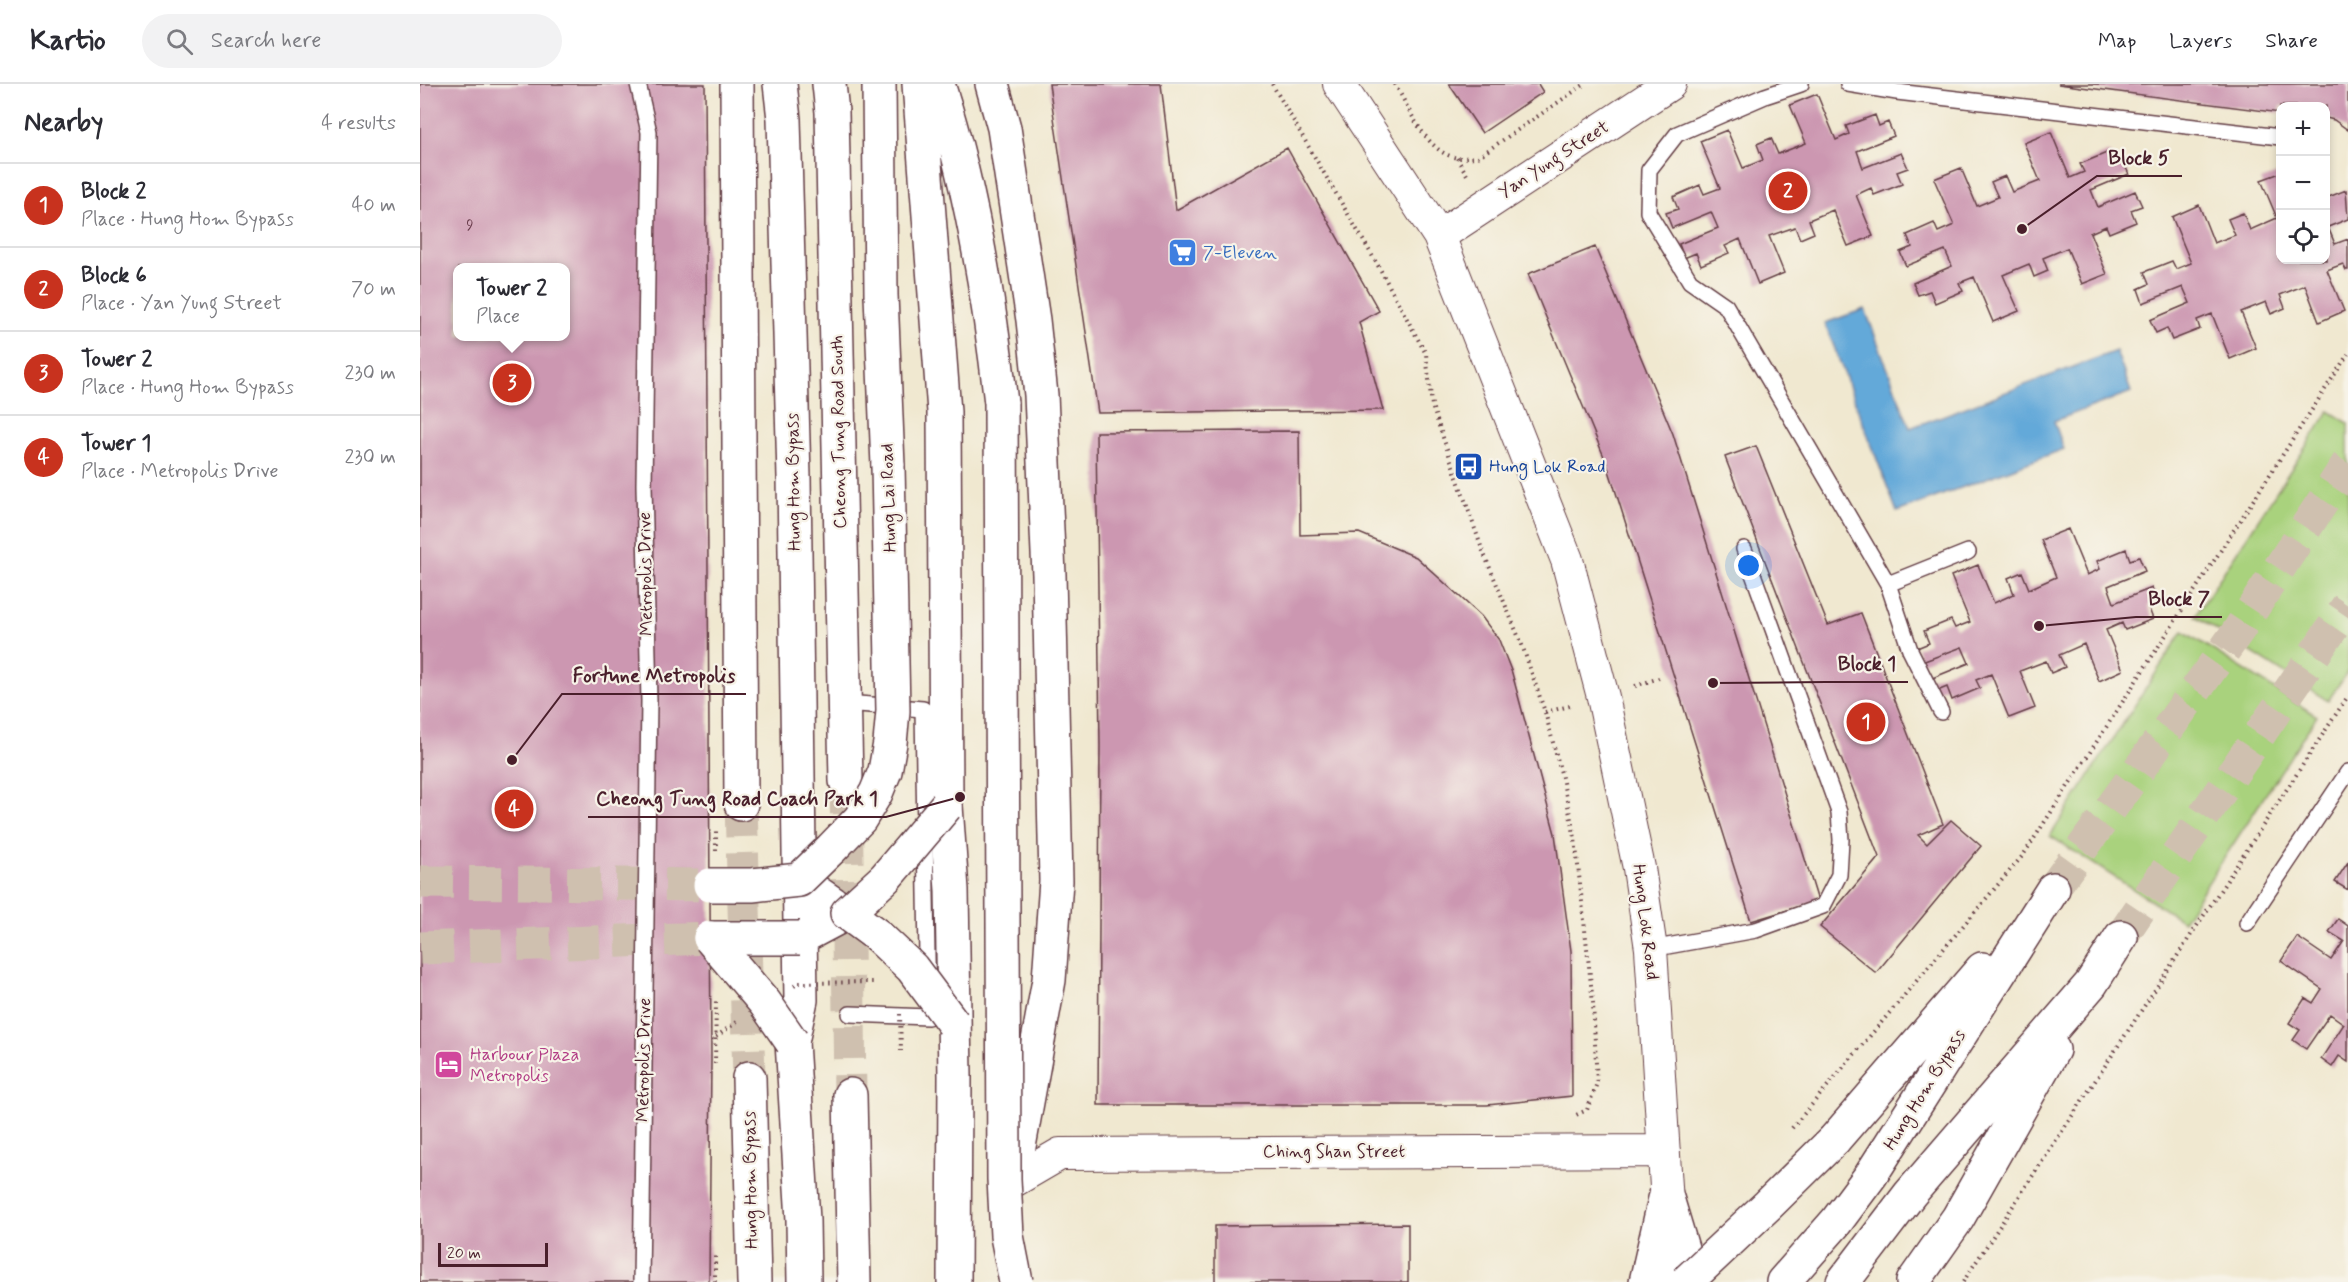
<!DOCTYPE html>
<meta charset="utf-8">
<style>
body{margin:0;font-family:Mynerve,sans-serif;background:#f2f2f3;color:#2b2b33}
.controls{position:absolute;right:18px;top:18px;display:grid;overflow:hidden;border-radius:12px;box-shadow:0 3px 9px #0003}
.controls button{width:54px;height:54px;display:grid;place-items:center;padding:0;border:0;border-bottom:2px solid #e1e1e2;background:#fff;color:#2b2b33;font:30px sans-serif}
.scale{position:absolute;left:18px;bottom:15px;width:110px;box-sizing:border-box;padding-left:6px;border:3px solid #4a1f2b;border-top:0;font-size:16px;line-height:21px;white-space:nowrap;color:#4a1f2b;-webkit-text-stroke:4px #f7f3e8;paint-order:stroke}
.you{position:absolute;left:1329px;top:482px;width:21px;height:21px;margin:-15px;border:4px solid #fff;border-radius:50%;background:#1a73e8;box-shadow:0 0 0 9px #1a73e833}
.badge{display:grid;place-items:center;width:39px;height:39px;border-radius:50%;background:#c8321e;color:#fff;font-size:20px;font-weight:700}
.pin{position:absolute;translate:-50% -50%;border:3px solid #fff;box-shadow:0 2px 6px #0006}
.popup{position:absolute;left:33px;top:179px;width:117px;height:78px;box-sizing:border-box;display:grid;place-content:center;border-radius:12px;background:#fff;filter:drop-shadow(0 2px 4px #0005);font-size:20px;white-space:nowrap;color:#7c7c81}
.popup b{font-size:22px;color:#2b2b33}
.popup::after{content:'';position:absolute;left:50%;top:100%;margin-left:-12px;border:12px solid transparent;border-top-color:#fff}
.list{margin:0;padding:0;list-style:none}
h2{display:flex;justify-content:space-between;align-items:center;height:78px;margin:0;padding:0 24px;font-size:26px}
h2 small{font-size:20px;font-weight:400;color:#7c7c81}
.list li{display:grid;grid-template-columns:39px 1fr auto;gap:18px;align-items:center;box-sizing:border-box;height:84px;padding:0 24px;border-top:2px solid #e1e1e2}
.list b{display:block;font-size:22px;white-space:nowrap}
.list p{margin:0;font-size:20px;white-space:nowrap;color:#7c7c81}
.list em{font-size:20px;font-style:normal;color:#7c7c81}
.icon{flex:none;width:33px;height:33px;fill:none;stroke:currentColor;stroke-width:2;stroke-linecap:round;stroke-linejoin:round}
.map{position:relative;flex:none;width:1928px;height:1198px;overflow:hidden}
header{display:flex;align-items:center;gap:36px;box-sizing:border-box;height:84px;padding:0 30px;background:#fff;border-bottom:2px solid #e1e1e2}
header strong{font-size:28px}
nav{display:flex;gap:33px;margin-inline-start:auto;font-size:21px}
.search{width:420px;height:54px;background:#f2f2f3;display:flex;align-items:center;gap:15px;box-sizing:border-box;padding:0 21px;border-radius:33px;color:#7c7c81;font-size:22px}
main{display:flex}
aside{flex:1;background:#fff}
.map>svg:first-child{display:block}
.green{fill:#a9d27d;stroke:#7a7854;stroke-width:1.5}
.water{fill:#63a9d9;stroke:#566482;stroke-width:1.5}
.building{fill:#cc97b1;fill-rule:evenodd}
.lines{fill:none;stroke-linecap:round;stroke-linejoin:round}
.tertiary-tunnel{stroke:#cfc0af;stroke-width:33;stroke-dasharray:33 16;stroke-linecap:butt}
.secondary-tunnel{stroke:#cfc0af;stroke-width:33;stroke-dasharray:33 16;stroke-linecap:butt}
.primary-tunnel{stroke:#cfc0af;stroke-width:33;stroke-dasharray:33 16;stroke-linecap:butt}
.service-casing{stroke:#633d44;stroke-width:18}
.minor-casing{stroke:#633d44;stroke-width:34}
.tertiary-casing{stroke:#633d44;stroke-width:36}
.secondary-casing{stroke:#633d44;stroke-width:36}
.primary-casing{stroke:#633d44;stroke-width:36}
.path{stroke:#633d44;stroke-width:4;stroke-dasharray:1.5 4.5;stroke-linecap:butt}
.service{stroke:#fff;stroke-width:15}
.minor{stroke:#fff;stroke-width:32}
.tertiary{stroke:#fff;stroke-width:33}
.secondary{stroke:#fff;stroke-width:33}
.primary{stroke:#fff;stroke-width:33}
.service-bridge-casing{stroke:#633d44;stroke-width:18;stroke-linecap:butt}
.tertiary-bridge-casing{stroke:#633d44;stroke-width:36;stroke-linecap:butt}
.primary-bridge-casing{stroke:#633d44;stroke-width:36;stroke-linecap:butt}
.path-bridge{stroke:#633d44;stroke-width:4;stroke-dasharray:1.5 4.5;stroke-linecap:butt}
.service-bridge{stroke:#fff;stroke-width:15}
.tertiary-bridge{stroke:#fff;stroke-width:33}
.primary-bridge{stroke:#fff;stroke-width:33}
.labels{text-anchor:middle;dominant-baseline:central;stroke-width:4.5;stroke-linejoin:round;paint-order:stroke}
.number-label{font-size:15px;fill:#6a3d4c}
.street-label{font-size:18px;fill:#4a1f2b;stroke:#f7f3e8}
.shop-label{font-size:18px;fill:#366cbe;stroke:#f7f3e8;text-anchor:start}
.transit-label{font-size:18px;fill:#164399;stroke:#f7f3e8;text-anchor:start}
.hotel-label{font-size:18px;fill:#b23c85;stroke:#f7f3e8;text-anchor:start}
.leader{fill:none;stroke:#4a1f2b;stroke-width:2}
.callout-dot{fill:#4a1f2b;stroke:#f7f3e8;stroke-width:2}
.callout-label{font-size:20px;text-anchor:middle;font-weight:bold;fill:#4a1f2b;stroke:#f7f3e8;stroke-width:4.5;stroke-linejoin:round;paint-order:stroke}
</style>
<header>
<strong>Kartio</strong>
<div class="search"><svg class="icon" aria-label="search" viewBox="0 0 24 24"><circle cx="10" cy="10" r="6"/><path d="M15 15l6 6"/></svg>Search here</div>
<nav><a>Map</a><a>Layers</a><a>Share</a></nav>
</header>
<main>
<aside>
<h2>Nearby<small>4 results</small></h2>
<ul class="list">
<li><span class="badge">1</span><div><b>Block 2</b><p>Place · Hung Hom Bypass</p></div><em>40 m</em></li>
<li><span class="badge">2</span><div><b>Block 6</b><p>Place · Yan Yung Street</p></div><em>70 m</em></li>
<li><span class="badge">3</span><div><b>Tower 2</b><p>Place · Hung Hom Bypass</p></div><em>230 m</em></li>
<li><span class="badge">4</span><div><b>Tower 1</b><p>Place · Metropolis Drive</p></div><em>230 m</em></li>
</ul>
</aside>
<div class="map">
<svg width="1928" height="1198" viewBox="0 0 1928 1198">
<rect width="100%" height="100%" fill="#f7f3e8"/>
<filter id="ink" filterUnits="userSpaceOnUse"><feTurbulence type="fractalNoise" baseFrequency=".0167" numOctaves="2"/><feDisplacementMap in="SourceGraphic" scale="12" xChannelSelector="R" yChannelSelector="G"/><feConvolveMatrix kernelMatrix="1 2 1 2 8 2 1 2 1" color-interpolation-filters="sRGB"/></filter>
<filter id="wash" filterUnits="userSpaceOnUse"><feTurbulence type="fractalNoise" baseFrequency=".008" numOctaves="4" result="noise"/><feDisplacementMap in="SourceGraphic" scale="24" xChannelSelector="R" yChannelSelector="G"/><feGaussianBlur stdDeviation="1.35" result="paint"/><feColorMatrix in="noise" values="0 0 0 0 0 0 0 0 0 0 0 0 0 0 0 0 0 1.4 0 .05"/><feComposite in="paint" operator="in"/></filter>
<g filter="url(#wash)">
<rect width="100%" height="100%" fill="#f0e8d0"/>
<path class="green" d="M1909,327L1928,339V587L1908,617L1775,532Z
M1763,547L1897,632L1763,837L1630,752Z"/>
<path class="water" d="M1445,225L1490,344L1696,267L1711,308L1634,337L1644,365L1477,428L1405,239Z"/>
<g id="blocks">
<path class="building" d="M0,0H285L291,975L289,1198H0ZM38,184H146V252H38Z
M629,0H741L756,126L867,64L959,227L939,238L963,326L678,329Z
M1029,0H1118L1123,8L1062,49Z
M1638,0H1928V46L1914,36L1906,34V22H1860V29Z
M1397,10L1416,56L1429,50L1426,42L1455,31L1459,42L1468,38L1474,52L1437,67L1443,84L1481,69L1488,84L1477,88L1482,100L1454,111L1451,104L1436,111L1453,152L1428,162L1413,126L1389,136L1394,149L1380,155L1375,143L1349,152L1364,189L1338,200L1320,155L1305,162L1309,169L1281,181L1276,169L1264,174L1259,160L1298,144L1291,128L1252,144L1246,129L1258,125L1253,113L1280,101L1284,110L1300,104L1280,57L1307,46L1323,84L1343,76L1337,60L1351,54L1358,70L1386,59L1370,21Z
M1631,48L1650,94L1664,88L1660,80L1689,68L1693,80L1702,76L1709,90L1671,106L1678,123L1715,107L1722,122L1711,126L1716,138L1689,149L1686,142L1670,149L1687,190L1662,200L1647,164L1623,174L1628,187L1614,193L1609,180L1583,191L1599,227L1573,238L1554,193L1539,199L1543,207L1515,219L1510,207L1498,211L1493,199L1532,182L1525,166L1486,182L1480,168L1492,163L1487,151L1514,139L1518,148L1534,141L1514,95L1541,84L1557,122L1578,113L1571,98L1585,92L1592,108L1620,97L1604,59Z
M1860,89V176H1906V114L1926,106L1928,135L1908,143L1915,160L1928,155V186H1926L1923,180L1907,186L1924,227L1899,238L1885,201L1860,211L1865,224L1851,230L1846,218L1821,228L1836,264L1810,275L1792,230L1777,236L1780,245L1752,256L1747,244L1736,249L1730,236L1770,219L1763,203L1723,219L1718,205L1729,200L1724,188L1752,177L1756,185L1771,179L1752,133L1779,121L1794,159L1815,151L1808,135L1823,129L1830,146L1857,134L1841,96Z
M1175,163L1253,350L1398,817L1331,837L1187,380L1108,190Z
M879,347L880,451L939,449L996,473L1061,532L1079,556L1092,589L1135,750L1151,867L1152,1012L1067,1021H678L680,661L676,348Z
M1336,362L1408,541L1441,529L1523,740L1498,751L1507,760L1531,736L1561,762L1456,889L1400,843L1459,773L1305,373Z
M1648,445L1667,491L1680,485L1677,477L1706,465L1710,476L1719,473L1725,487L1688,502L1694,519L1732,504L1739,519L1728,522L1733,535L1705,546L1702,539L1686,546L1703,586L1679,597L1664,560L1639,571L1645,583L1631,589L1626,577L1600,587L1615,624L1589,634L1571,590L1556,596L1560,604L1532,616L1527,603L1515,608L1510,595L1549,579L1542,563L1502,578L1497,564L1509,559L1504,547L1531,536L1535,544L1550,538L1531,492L1558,481L1574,519L1594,510L1588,494L1602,488L1609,505L1636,493L1621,456Z
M1928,778V806L1915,798Z
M1918,835L1928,842V978L1919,972L1912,983L1901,975L1924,940L1910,930L1886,965L1873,956L1880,946L1869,939L1885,914L1893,919L1902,905L1861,877L1877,853L1911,876L1924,857L1909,848Z
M988,1140V1198H795V1142Z"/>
</g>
</g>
<g filter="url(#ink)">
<use href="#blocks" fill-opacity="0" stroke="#633d44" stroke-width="1.5"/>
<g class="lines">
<path class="tertiary-tunnel" d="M426,697L430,1011
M0,798L290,801
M0,864L290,854"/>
<path class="secondary-tunnel" d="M321,720L329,994"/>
<path class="primary-tunnel" d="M1633,805L1818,547L1928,379
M1701,853L1928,521"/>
<defs>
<path id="service" d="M1381,0L1345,12L1257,50L1229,86L1228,128L1270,197L1306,222L1468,500L1490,566L1521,628
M1428,0L1477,8L1860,53
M1468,500L1548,468
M425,619L503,625L508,933L430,930
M1827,839L1928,688
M1231,865L1336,846L1403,822L1419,791L1421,756L1419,728L1324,465"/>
<path id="minor" d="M919,0L1019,152L1147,476L1183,613L1219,784L1231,865L1252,1198
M1019,152L1250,0
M592,1098L640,1070L1244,1067"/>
<path id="tertiary" d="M409,0L412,28L426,697
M459,0L461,211L468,382
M430,1011L434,1198
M1246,1111L1272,1198
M1226,1198L1245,1115"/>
<path id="secondary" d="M317,0L321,720
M329,994L334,1198"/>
<path id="primary" d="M360,0L364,35L374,393L381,916L372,958L383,1136L384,1198
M499,0L524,328L526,722L532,806L535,992L534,1198
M518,0C551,103 569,211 581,319
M572,0L584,44L613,236L621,311L629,491L636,797L629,896L596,1079
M379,796L427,829L380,854
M1414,1056L1562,885
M1363,1198L1416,1138L1451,1091L1633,805
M1423,1198L1490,1110L1671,900L1701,853
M1493,1198L1538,1134L1633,966"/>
</defs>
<use href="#service" class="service-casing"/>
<use href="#minor" class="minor-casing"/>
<use href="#tertiary" class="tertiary-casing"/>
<use href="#secondary" class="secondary-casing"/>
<use href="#primary" class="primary-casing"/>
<path class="path" d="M852,0L960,185L1006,270L1012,322L1062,465L1102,561L1125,628L1141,689L1155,754L1173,919L1177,999L1167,1026L1156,1031
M975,0C989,24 1007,71 1039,74C1045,74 1052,73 1058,73L1165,0
M1037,74L1047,91
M1215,602L1239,594
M1125,628L1150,622
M296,767V745
M295,980L296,916
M1372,1044L1604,770L1928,270
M295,1198V1171
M1543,1198L1928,612"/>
<use href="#service" class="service"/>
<use href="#minor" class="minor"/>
<use href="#tertiary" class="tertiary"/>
<use href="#secondary" class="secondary"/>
<use href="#primary" class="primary"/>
<defs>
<path id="service-bridge" d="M218,0L229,48L224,401L229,617L221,1198"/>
<path id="tertiary-bridge" d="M290,801H332L379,796L411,765L440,735L456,709L465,687L470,659L473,627L468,382
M290,854H380"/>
<path id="primary-bridge" d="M581,319L584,1095L587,1152L596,1198
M526,722L465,794L427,829L458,852L492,884L533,939
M290,854L345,919L372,958
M1266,1198L1348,1121L1414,1056"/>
</defs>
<use href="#service-bridge" class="service-bridge-casing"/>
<use href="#tertiary-bridge" class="tertiary-bridge-casing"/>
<use href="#primary-bridge" class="primary-bridge-casing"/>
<path class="path-bridge" d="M374,902L379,899L453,898
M480,930L481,967
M291,956L317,938"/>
<use href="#service-bridge" class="service-bridge"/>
<use href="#tertiary-bridge" class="tertiary-bridge"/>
<use href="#primary-bridge" class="primary-bridge"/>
</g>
</g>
<defs>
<symbol id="supermarket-square" viewBox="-11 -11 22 22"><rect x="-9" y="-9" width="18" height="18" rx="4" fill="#3f7fe0" stroke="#f7f3e8"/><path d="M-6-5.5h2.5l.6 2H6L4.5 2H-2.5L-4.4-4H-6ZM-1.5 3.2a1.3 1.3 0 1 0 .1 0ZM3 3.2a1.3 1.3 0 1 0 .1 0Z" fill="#fff"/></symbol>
<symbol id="bus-square" viewBox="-11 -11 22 22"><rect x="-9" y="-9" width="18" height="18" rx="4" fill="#1a4fb4" stroke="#f7f3e8"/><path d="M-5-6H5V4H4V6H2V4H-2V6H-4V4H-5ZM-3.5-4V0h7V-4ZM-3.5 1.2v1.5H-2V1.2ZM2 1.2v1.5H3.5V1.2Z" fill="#fff"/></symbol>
<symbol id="hotel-square" viewBox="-11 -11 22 22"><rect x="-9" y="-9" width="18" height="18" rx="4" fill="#d1479c" stroke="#f7f3e8"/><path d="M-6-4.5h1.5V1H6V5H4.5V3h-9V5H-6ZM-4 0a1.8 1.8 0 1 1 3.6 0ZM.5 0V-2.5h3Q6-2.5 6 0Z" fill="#fff"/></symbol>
</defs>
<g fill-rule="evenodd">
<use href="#supermarket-square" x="746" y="152" width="33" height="33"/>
<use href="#bus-square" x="1032" y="366" width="33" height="33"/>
<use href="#hotel-square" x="12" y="964" width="33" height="33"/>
</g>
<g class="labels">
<g class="number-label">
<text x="50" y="142">9</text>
</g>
<g class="street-label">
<text transform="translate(1134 76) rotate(-33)">Yan Yung Street</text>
<text transform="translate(419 348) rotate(-91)">Cheong Tung Road South</text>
<text transform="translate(374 398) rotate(-91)">Hung Hom Bypass</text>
<text transform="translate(469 414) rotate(-92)">Hung Lai Road</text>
<text transform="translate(226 490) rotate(-91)">Metropolis Drive</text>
<text transform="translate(1225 838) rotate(83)">Hung Lok Road</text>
<text transform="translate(224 976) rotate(-89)">Metropolis Drive</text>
<text transform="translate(1505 1006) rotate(-58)">Hung Hom Bypass</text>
<text x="914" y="1068">Ching Shan Street</text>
<text transform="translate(331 1096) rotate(-91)">Hung Hom Bypass</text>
</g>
<g class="shop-label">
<text x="783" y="169">7-Eleven</text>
</g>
<g class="transit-label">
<text x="1069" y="383">Hung Lok Road</text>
</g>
<g class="hotel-label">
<text x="50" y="971">Harbour Plaza<tspan x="50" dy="21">Metropolis</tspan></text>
</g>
</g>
<path class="leader" d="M1602 145L1677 92H1762M1619 542L1716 533H1802M1293 599L1406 598H1488M92 676L142 610H326M540 713L466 733H168"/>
<g class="callout-dot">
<circle cx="1602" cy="145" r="6"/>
<circle cx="1619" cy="542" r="6"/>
<circle cx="1293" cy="599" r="6"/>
<circle cx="92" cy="676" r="6"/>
<circle cx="540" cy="713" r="6"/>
</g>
<g class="callout-label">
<text x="1719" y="80">Block 5</text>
<text x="1759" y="521">Block 7</text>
<text x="1447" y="586">Block 1</text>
<text x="234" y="598">Fortune Metropolis</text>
<text x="317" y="721">Cheong Tung Road Coach Park 1</text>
</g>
</svg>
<div class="controls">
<button>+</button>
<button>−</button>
<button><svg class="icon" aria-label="locate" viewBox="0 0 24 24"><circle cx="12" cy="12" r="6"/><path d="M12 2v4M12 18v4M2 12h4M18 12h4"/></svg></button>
</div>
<div class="scale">20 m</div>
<div class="you"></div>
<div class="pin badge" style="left:1446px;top:638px">1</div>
<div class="pin badge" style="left:1368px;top:107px">2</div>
<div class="pin badge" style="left:92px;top:299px">3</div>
<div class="popup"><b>Tower 2</b>Place</div>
<div class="pin badge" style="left:94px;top:725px">4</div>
</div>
</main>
